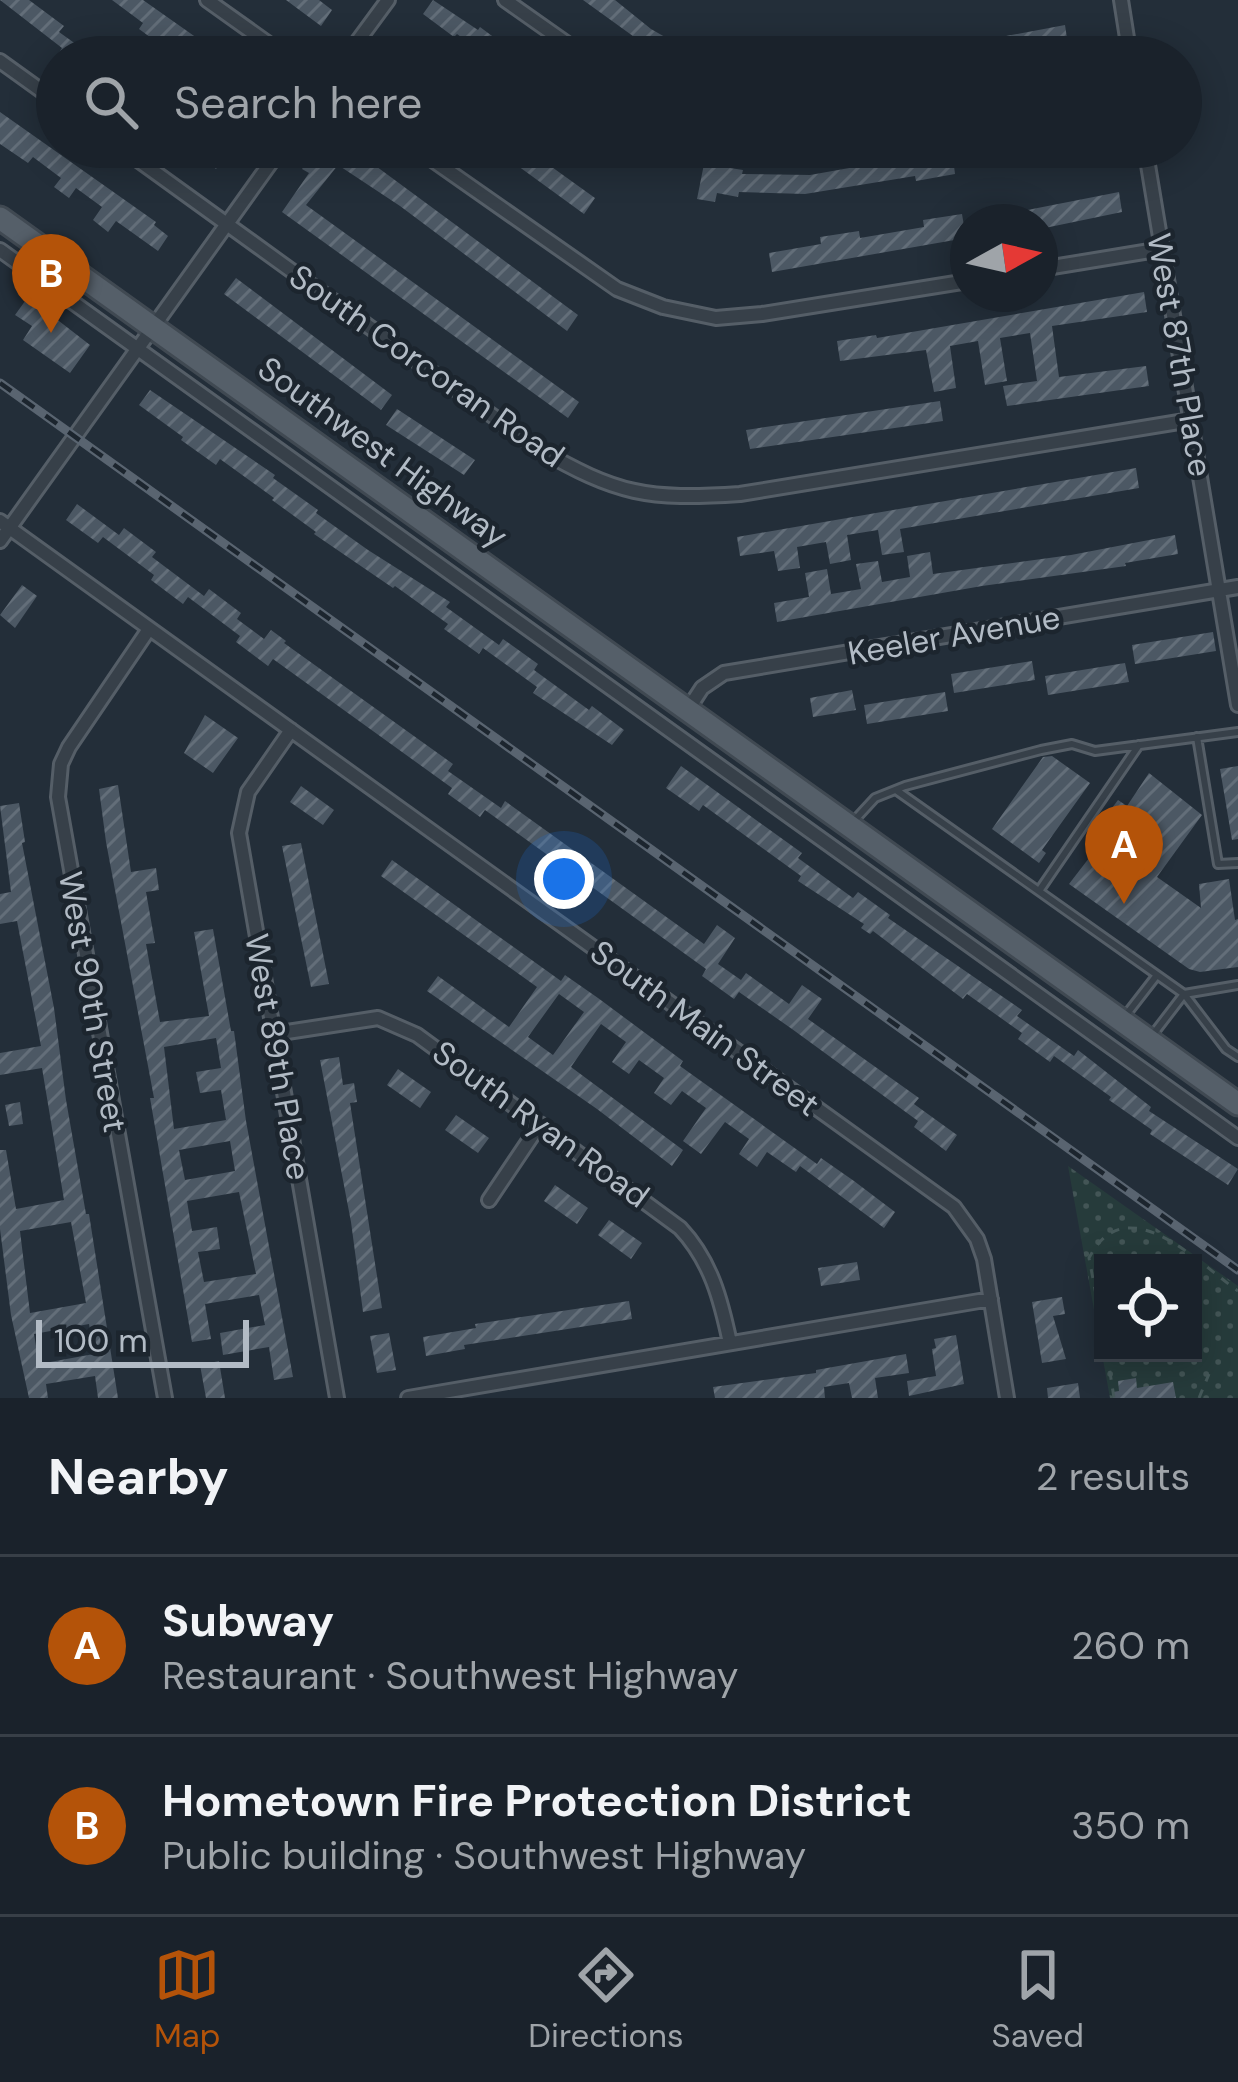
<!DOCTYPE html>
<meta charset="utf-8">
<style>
body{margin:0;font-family:"DM Sans",sans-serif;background:#272f37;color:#f1f3f6}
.controls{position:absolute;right:36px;bottom:36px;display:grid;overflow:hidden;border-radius:0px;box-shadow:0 6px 30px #0003}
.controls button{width:108px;height:108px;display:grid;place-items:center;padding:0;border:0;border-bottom:3px solid #383f47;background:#1a222b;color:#f1f3f6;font:60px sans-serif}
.compass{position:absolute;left:950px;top:204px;width:108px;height:108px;border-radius:50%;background:#1a222b;box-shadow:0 6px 30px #0003;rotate:82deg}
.scale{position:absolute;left:36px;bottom:30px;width:213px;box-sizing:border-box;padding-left:12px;border:6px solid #b2bbc5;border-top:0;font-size:33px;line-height:42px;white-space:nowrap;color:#b2bbc5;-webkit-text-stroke:9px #1c252e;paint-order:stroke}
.you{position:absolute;left:564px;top:879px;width:42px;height:42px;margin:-30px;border:9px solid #fff;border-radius:50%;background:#1a73e8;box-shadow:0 0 0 18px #1a73e833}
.badge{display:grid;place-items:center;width:78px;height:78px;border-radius:50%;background:#b45309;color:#fff;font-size:39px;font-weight:700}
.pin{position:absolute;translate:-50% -99px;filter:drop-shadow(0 3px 6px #0008)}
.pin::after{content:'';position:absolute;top:63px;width:42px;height:36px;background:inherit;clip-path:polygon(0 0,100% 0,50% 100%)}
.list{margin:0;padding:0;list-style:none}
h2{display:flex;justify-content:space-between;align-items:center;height:156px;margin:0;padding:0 48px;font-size:51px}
h2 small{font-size:39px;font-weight:400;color:#9fa4a9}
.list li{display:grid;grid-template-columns:78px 1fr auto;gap:36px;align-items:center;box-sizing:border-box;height:180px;padding:0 48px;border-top:3px solid #383f47}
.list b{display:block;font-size:45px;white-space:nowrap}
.list p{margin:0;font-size:39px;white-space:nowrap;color:#9fa4a9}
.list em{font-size:39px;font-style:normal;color:#9fa4a9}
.icon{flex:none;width:66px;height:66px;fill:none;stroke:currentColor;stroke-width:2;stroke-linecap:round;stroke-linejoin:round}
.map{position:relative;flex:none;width:1238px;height:1398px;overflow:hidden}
.search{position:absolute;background:#1a222b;box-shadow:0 6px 30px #0003;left:36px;right:36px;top:36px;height:132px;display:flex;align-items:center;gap:30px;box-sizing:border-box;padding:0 42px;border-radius:66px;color:#9fa4a9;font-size:45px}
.sheet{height:516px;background:#1a222b}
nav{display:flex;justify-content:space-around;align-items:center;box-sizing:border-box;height:168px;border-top:3px solid #383f47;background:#1a222b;font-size:33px;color:#9fa4a9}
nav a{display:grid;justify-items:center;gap:6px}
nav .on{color:#b45309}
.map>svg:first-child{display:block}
.park{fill:url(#park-dots);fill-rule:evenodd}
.building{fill:url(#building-hatch);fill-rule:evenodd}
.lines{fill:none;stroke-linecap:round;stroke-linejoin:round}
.service-casing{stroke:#555e67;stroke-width:12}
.minor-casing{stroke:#555e67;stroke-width:18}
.primary-casing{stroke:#404952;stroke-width:27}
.path{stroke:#455859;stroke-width:3;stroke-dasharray:9 9;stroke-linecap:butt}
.service{stroke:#374049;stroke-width:6}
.minor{stroke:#374049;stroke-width:12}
.primary{stroke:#555f69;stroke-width:21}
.rail-casing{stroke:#596470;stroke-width:9}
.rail{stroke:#1c252e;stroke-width:4.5;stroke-dasharray:14;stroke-linecap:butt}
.labels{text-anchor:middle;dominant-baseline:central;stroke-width:9;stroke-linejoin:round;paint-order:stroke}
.street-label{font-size:33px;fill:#b2bbc5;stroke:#1c252e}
</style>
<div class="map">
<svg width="1238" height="1398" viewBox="0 0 1238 1398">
<defs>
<pattern id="park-dots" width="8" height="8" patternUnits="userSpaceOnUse" patternTransform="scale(3)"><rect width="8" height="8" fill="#263b3b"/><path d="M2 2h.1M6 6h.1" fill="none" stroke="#435556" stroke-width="1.8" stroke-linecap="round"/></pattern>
<pattern id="building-hatch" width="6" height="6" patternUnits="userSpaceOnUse" patternTransform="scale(3)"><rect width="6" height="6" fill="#4c5864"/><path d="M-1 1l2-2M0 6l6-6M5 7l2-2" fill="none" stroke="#636e79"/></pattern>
</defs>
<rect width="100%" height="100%" fill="#232e39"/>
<path class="park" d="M1068,1166L1238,1286V1398H1110ZM1103,1263H1193V1353H1103Z"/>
<path class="building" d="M0,0H29L64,26L59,32L94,57H56L62,48Z
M112,0H143L224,57H191L178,47L173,54L139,29L143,23Z
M286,0H319L332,10L321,26Z
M433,0L478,30L480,27L511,50L506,57H488L457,34L454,37L423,14Z
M583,0H615L651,29L700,57H662Z
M1065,25L1068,45L1015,53V57H927V51Z
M0,112L156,222L154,225L168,236L158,251L116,221L108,232L93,220L102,207L76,188L69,198L54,187L61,178L33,157L28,163L0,144Z
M187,147H219L228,154L216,169Z
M317,147H350L578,315L567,331L400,206L338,165L306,205L579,402L568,418L282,212L309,173L302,169Z
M492,147H524L595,198L584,214Z
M963,147H1034V153L954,166L955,174L916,181L915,176L805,194L739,192L738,197L717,193L715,202L697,199L704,164L743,170L742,174L810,175L900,159V163L964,153Z
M1119,192L1122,212L1040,229V222H998L997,216Z
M962,214L966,238L772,272L769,253L821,244L820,237L859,231L860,238L924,227L923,220Z
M236,278L392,395L381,410L224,294Z
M1144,292L1147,312L1052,326L1059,377L1146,366L1149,386L1007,406L1003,386L1037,381L1030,333L1000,338L1007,381L985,385L978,341L950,346L956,388L934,392L926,350L840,361L837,341L876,335L877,338Z
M28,297L90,345L70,373L23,340L32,326L15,315Z
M150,390L275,475L273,478L318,510L316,513L368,550L450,602L446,607L499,645L503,639L538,664L534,670L589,710L592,706L624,730L612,745L533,693L537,687L483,648L479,654L444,629L448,624L395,586L393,588L314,534L316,532L272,500L274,498L220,459L216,465L181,440L183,437L139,405Z
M940,401L943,421L750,449L746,430Z
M397,409L475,460L464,475L386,425Z
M1136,468L1139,488L900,529L904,552L882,555L878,530L847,535L851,560L830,564L826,542L797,547L800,568L778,571L774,551L740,556L737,537Z
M77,504L119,535L124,528L156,552L152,557L204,596L209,589L241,613L237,619L264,639L271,630L286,641L284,643L453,764L448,771L501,808L505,801L704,944L717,925L735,938L718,964L741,980L746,973L789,1004L802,985L822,999L808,1019L919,1098L914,1104L957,1135L946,1151L914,1127L918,1121L792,1029L739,992L734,999L702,976L706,969L485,810L480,817L448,794L452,788L273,659L268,666L236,642L240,636L188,597L183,604L151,580L154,575L103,537L98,543L66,520Z
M1175,535L1178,554L1125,563L1126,566L982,586L777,622L774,603L809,597L805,573L827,569L831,594L861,589L856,564L878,561L882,582L910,577L907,556L930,552L933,574L1071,555Z
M22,585L37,596L15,628L0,615Z
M1213,632L1216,651L1135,664L1132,645Z
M1032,661L1035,680L954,693L951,674Z
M1125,663L1129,682L1048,695L1045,676Z
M852,690L856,710L813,717L810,698Z
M945,692L948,711L867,724L864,705Z
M205,715L238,738L213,773L184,753Z
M1052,756L1090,783L1042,850L1046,853L1039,863L992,829L1043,757Z
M681,766L802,853L798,858L853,898L858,892L890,915L888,918L1022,1010L1017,1016L1074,1056L1078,1050L1151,1107L1149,1111L1238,1169L1228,1185L1150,1134L1152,1130L1109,1100L1111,1097L1054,1056L1050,1062L1018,1039L1022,1033L967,994L963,999L873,931L870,934L861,928L864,924L798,881L801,876L703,805L699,811L666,788Z
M1238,766V839L1232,840L1220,769Z
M1149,773L1202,815L1157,877L1201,908L1199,884L1229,879L1235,920L1238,919V967L1200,972L1189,969L1069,884L1116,823L1106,816L1118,800L1127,806Z
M118,785L131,872L156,868L159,890L146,892L155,943L146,944L160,1022L209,1016L194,932L213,929L231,1031H234L246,1121L293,1377L274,1380L269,1347L223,1355L220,1333L265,1325L259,1295L205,1304L211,1339L192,1342L150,1098H154L106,842L99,789ZM216,1038L221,1068L196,1072L200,1093L221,1090L226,1120L174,1129L164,1047ZM230,1141L235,1171L185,1180L179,1150ZM239,1192L256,1274L204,1282L198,1252L220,1249L217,1227L192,1231L187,1201Z
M301,786L334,810L323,825L290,802Z
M19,803L25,842L22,843L54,1008L66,1100L86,1214H89L118,1398H98L95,1376L46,1384L48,1398H29L11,1315L0,1229V1150H6L16,1209L64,1200L42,1068L0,1075V1053L41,1046L17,921L0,924V894L11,892L0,806ZM71,1222L86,1303L30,1313L20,1231ZM89,1324L94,1354L39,1364L34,1334Z
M301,843L329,984L311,987L282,846Z
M392,860L561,981L565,975L598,998L683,1061L680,1066L817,1164L821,1158L854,1181L895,1212L884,1228L800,1166L796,1172L767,1152L757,1167L739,1154L749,1139L725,1122L701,1154L683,1141L706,1108L682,1091L671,1105L654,1093L664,1078L639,1060L629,1074L612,1062L626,1042L601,1024L571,1067L683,1150L672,1166L597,1109L427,991L438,976L509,1027L537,987L381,876ZM559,994L584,1012L553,1055L528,1037Z
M339,1057L343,1085L354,1083L357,1102L350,1103L382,1308L363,1312L351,1222L320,1060Z
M398,1069L431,1092L420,1108L387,1085Z
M20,1102L23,1124L9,1126L5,1105Z
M456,1115L489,1138L478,1153L445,1130Z
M555,1185L588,1208L577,1224L544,1201Z
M609,1220L642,1243L631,1259L598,1235Z
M857,1262L860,1280L821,1286L818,1268Z
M1062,1297L1065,1314L1053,1316L1066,1359L1042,1363L1032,1302Z
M629,1301L632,1319L464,1345L465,1349L426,1356L423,1337L476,1328L475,1324Z
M389,1333L396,1370L377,1373L370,1336Z
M956,1335L964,1384L909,1396L907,1381L936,1376L932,1349L936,1348L934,1339Z
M906,1354L909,1373L875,1378L878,1398H852L849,1383L824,1387L825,1398H715L713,1387L816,1373V1370Z
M219,1361L225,1398H206L200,1365Z
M1136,1378L1137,1388L1173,1382L1176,1398H1113V1392L1119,1391L1118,1381Z
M1078,1383L1080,1398H1048L1047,1388Z"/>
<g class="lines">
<defs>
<path id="service" d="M1197,737L1218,864L1238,863
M896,790L1184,994L1238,985
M851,824L875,798L905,786L1041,750L1072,744L1095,751L1238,732
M1039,891L1139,745
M1126,1015L1157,975
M1151,1037L1184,994L1226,1049L1238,1057"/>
<path id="minor" d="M207,0L287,57
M505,0L586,57
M1121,0L1130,57
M346,57L388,0
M0,61L57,102
M120,147L537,448C618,495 647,500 740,494L1191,420
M414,147L617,289L663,307L716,318L762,314L968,281
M1145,147L1238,705
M0,250L1238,1138
M1040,269L1162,249
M0,521L954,1207L977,1239L984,1259L1007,1398
M0,541L282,147
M149,629L69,747L61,764L58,797L165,1398
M687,711L702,688L724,673L1238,587
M291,730L248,792L239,833L337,1398
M274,1034L378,1018L417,1035L680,1228C711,1261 721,1300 730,1343
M489,1200L540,1124
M408,1398L991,1299"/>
<path id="primary" d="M0,218L1238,1104"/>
</defs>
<use href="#service" class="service-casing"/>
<use href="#minor" class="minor-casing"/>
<use href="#primary" class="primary-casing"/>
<path class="path" d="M1103,1331L1089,1258C1126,1186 1197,1262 1238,1291
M1107,1353L1114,1398
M1199,1398L1209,1374"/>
<use href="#service" class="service"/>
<use href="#minor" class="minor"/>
<use href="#primary" class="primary"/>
<defs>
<path id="rail" d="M0,383L1238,1270"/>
</defs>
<use href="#rail" class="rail-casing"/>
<use href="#rail" class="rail"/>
</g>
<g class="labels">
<g class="street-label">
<text transform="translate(1180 355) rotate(80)">West 87th Place</text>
<text transform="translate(427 366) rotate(35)">South Corcoran Road</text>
<text transform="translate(383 452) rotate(36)">Southwest Highway</text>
<text transform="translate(954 635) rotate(-10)">Keeler Avenue</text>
<text transform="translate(93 1002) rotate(80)">West 90th Street</text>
<text transform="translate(705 1028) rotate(36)">South Main Street</text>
<text transform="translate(278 1057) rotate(80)">West 89th Place</text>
<text transform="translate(541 1124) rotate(36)">South Ryan Road</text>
</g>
</g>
</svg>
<div class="controls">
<button><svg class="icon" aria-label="locate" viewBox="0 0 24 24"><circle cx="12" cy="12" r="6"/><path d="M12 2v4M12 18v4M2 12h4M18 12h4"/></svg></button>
</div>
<svg class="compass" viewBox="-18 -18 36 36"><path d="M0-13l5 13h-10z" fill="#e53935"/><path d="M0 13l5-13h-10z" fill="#9fa4a9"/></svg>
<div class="scale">100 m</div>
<div class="you"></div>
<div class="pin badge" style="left:1124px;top:904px">A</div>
<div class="pin badge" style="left:51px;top:333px">B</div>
<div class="search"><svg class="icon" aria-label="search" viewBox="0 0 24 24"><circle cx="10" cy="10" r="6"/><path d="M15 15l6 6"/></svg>Search here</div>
</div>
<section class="sheet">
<h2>Nearby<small>2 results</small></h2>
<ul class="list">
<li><span class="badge">A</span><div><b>Subway</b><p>Restaurant · Southwest Highway</p></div><em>260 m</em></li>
<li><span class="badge">B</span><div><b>Hometown Fire Protection District</b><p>Public building · Southwest Highway</p></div><em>350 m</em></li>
</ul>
</section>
<nav>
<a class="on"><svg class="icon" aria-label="map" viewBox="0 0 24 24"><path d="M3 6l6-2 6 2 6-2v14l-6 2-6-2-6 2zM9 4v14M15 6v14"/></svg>Map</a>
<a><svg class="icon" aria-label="directions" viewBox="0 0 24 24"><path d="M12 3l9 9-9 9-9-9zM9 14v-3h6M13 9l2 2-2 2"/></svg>Directions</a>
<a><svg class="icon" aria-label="saved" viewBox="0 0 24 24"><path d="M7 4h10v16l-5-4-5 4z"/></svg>Saved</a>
</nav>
